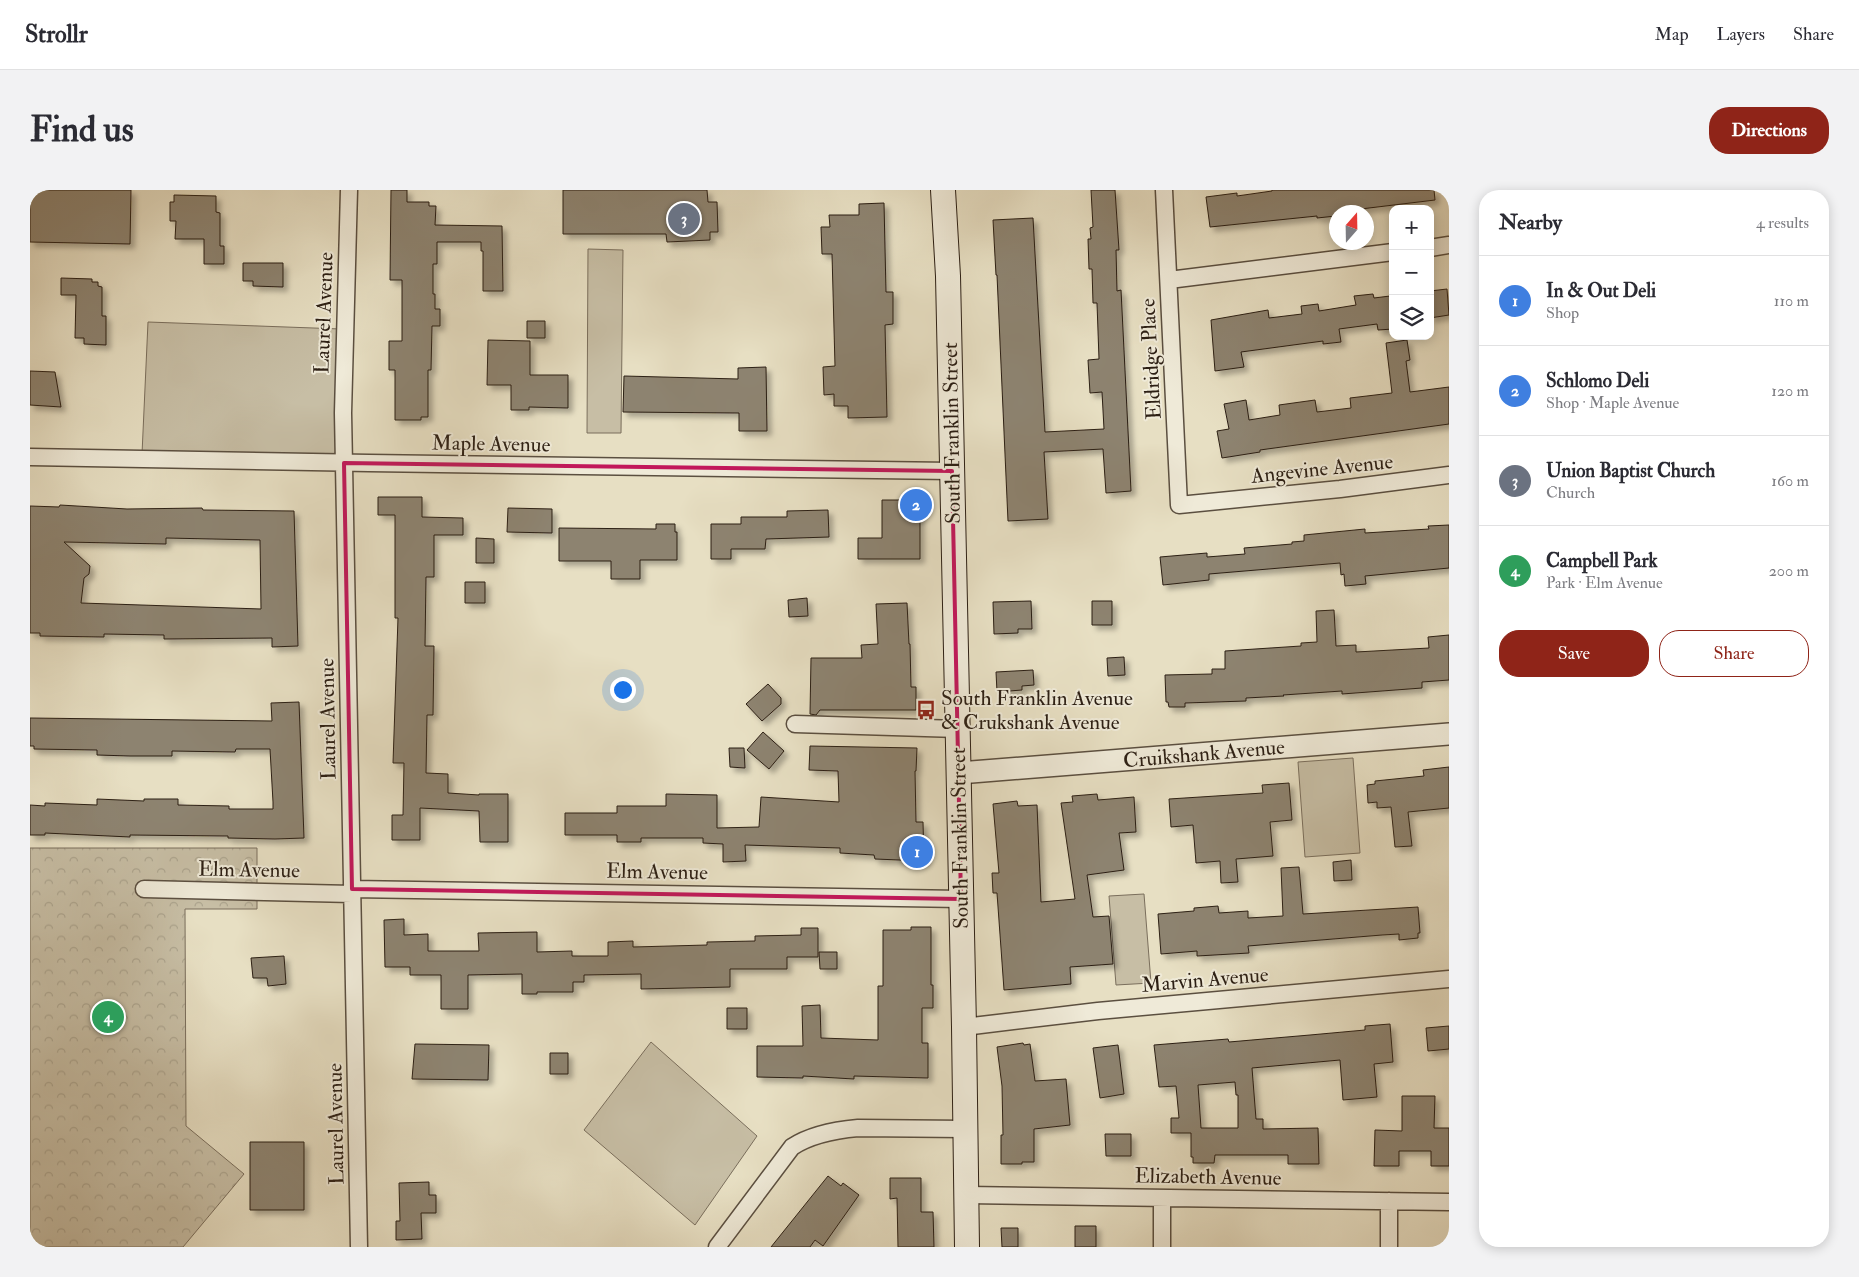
<!DOCTYPE html>
<meta charset="utf-8">
<style>
body{margin:0;font-family:"IM FELL Double Pica",serif;background:#f2f2f3;color:#2b2b33}
.controls{position:absolute;right:15px;top:15px;display:grid;overflow:hidden;border-radius:10px;box-shadow:0 2px 12px #0003}
.controls button{width:45px;height:45px;display:grid;place-items:center;padding:0;border:0;border-bottom:1px solid #e1e1e2;background:#fff;color:#2b2b33;font:25px sans-serif}
.compass{position:absolute;left:1299px;top:15px;width:45px;height:45px;border-radius:50%;background:#fff;box-shadow:0 2px 12px #0003;rotate:20deg}
.you{position:absolute;left:592px;top:499px;width:18px;height:18px;margin:-12px;border:4px solid #fff;border-radius:50%;background:#1a73e8;box-shadow:0 0 0 8px #1a73e833}
.badge{display:grid;place-items:center;width:32px;height:32px;border-radius:50%;background:#8f2418;color:#fff;font-size:16px;font-weight:700}
.pin{position:absolute;translate:-50% -50%;border:2px solid #fff;box-shadow:0 1px 5px #0006}
.list{margin:0;padding:0;list-style:none}
h2{display:flex;justify-content:space-between;align-items:center;height:65px;margin:0;padding:0 20px;font-size:21px}
h2 small{font-size:16px;font-weight:400;color:#7c7c81}
.list li{display:grid;grid-template-columns:32px 1fr auto;gap:15px;align-items:center;box-sizing:border-box;height:90px;padding:0 20px;border-top:1px solid #e1e1e2}
.list b{display:block;font-size:19px;white-space:nowrap}
.list p{margin:0;font-size:16px;white-space:nowrap;color:#7c7c81}
.list em{font-size:16px;font-style:normal;color:#7c7c81}
.actions{display:flex;gap:10px;padding:15px 20px}
.actions a{flex:1;padding:11px 0;border:1px solid #8f2418;border-radius:20px;text-align:center;font-size:18px;color:#8f2418}
.actions .main{background:#8f2418;color:#fff}
.icon{flex:none;width:28px;height:28px;fill:none;stroke:currentColor;stroke-width:2;stroke-linecap:round;stroke-linejoin:round}
.map{position:relative;flex:none;width:1419px;height:1057px;overflow:hidden;border-radius:20px}
header{display:flex;align-items:center;gap:30px;box-sizing:border-box;height:70px;padding:0 25px;background:#fff;border-bottom:1px solid #e1e1e2}
header strong{font-size:24px}
nav{display:flex;gap:28px;margin-inline-start:auto;font-size:18px}
.intro{display:flex;align-items:center;justify-content:space-between;box-sizing:border-box;height:120px;padding:0 30px}
h1{margin:0;font-size:35px}
.button{padding:12px 22px;border-radius:20px;background:#8f2418;color:#fff;font-size:18px;font-weight:700}
main{display:flex;gap:30px;padding:0 30px}
aside{flex:1;background:#fff;border-radius:20px;box-shadow:0 2px 12px #0003}
.map>svg:first-child{display:block}
.grass{fill:#c7bea5;stroke:#7a6e5c}
.forest{fill:url(#forest-crowns);stroke:#7a6e5c}
.building{fill:#8d836f;stroke:#2c1f14;fill-rule:evenodd;filter:url(#shadow)}
.lines{fill:none;stroke-linecap:round;stroke-linejoin:round}
.minor-casing{stroke:#5b4f40;stroke-width:19}
.tertiary-casing{stroke:#5b4f40;stroke-width:24}
.secondary-casing{stroke:#2c1f14;stroke-width:26}
.minor{stroke:#efead8;stroke-width:16}
.tertiary{stroke:#efead8;stroke-width:21}
.secondary{stroke:#efead8;stroke-width:24}
.marked{fill:none;stroke:#c2185b;stroke-width:4;stroke-linejoin:round}
.labels{text-anchor:middle;dominant-baseline:central;stroke-width:4;stroke-linejoin:round;paint-order:stroke}
.street-label{font-size:21px;fill:#2c1f14;stroke:#efead8}
.poi-label{font-size:21px;fill:#2c1f14;stroke:#efead8;text-anchor:start}
</style>
<header>
<strong>Strollr</strong>
<nav><a>Map</a><a>Layers</a><a>Share</a></nav>
</header>
<div class="intro"><h1>Find us</h1><a class="button">Directions</a></div>
<main>
<div class="map">
<svg width="1419" height="1057" viewBox="0 0 1419 1057">
<defs>
<pattern id="forest-crowns" width="20" height="18" patternUnits="userSpaceOnUse" patternTransform="scale(1.25)"><rect width="20" height="18" fill="#c7bea5"/><path d="M2 6a3 3 0 1 1 6 0M12 15a3 3 0 1 1 6 0" fill="none" stroke="#aba38d"/></pattern>
<filter id="shadow"><feDropShadow dx="4.5" dy="4.5" stdDeviation="2.5" flood-color="#0004"/></filter>
</defs>
<rect width="100%" height="100%" fill="#e7dfc3"/>
<filter id="stains"><feTurbulence type="fractalNoise" baseFrequency=".004" numOctaves="4"/><feColorMatrix values="0 0 0 0 .2 0 0 0 0 .09 0 0 0 0 .02 0 0 0 .5 -.17"/></filter>
<radialGradient id="worn" r=".72"><stop offset=".6" stop-color="#630" stop-opacity="0"/><stop offset="1" stop-color="#630" stop-opacity=".3"/></radialGradient>
<path class="grass" d="M558,59L593,60L591,243H557Z
M118,132L311,139L310,269L112,264Z
M1323,568L1330,663L1275,667L1268,572Z
M1114,704L1121,793L1086,795L1079,706Z
M621,852L727,946L665,1035L554,940Z"/>
<path class="forest" d="M0,658H227V719H155L156,936L214,984L153,1057H3L0,1055Z"/>
<path class="building" d="M0,0H101L100,54L0,52Z
M361,0H377V12H399V16H406L405,35L472,36L473,101H453V61H451V52H407V74H403V104H405V119H410V136H402L401,180H398V227H391V230H365V180H359V151H372V90H360Z
M533,0H677L678,12H687L688,42H680V50L637,52L636,44H533Z
M1061,0H1085L1089,60H1086L1087,101L1091,100L1101,301L1076,303L1073,259L1014,262L1018,329L978,331L967,85H966L963,30L1003,28L1015,242L1074,239L1072,202L1060,203L1058,170L1069,169L1067,113H1063L1062,79H1059L1058,49H1061L1060,38L1063,37Z
M1242,0H1404L1405,10L1306,22V26L1287,28V26L1180,37L1176,7L1207,3V6L1242,1Z
M144,5L186,6V22L190,23V56H194V74H174V49H145L146,31H140V12H144Z
M854,13L856,102H863V134L855,135L857,227L818,228V216H804V204L794,205L793,177L805,176L802,64H792L791,37H800L799,25H829V14Z
M213,73H253V97L223,96V91H213Z
M31,88L62,89V92H68V96L72,97V126H76V155L54,154V148H45L46,105H31Z
M1417,99L1419,125L1400,128V101Z
M1343,104L1344,108L1360,106L1363,139L1348,140L1347,134L1309,139L1311,152L1293,154V151L1211,162L1214,177L1185,181L1181,130L1238,120L1239,128L1272,124L1271,116L1288,114L1289,121L1326,115L1324,106Z
M497,131H515V148H497Z
M458,150L500,151V185H538V218L499,217V220H481V195H457Z
M1377,150L1380,170L1376,171L1380,202L1419,197V234L1230,260V262L1192,268L1187,241L1199,239L1194,214L1216,210L1219,230L1250,225L1249,215L1285,210L1287,222L1321,218L1320,208L1362,203L1356,153Z
M736,177L737,241H709V223L593,222L594,186L708,189V178Z
M0,181L25,182L31,217L0,215Z
M348,307H392V327L433,328V345H404V387H396L395,456H404L403,525H397L396,583L418,584V603L449,605V604H478V652H450L449,621L390,618V650H362V625H373L374,573H363L368,428H365V325H348Z
M852,310H890V369H828V348H852Z
M30,315L97,319L172,318L173,320L264,321L268,456L242,457V448L134,449V445L74,444V447L10,446V443H0V316L29,317ZM136,348L230,350L231,419L51,413L54,388L59,384L60,376L34,352L136,354Z
M478,318L522,319V343L477,342Z
M798,320L799,347L736,349L735,359H701V369H681V334H711V327H757V321Z
M626,334H645V342H647V370H610V389H581V371H529V338L626,339Z
M1419,335V378L1335,386L1336,394L1315,396L1314,384L1311,385L1310,373L1179,384V390L1133,395L1130,367L1177,363V367L1215,364L1214,358L1262,354V352L1274,351V345L1335,339V343L1399,339L1398,336Z
M446,348L464,349V373H446Z
M435,392H455V413H435Z
M777,408L778,426L759,427L758,410Z
M1001,411L1002,439H988V443L964,444L963,412Z
M1062,411H1082V435H1062Z
M877,413L879,454H880L881,497H886V520H790L786,525L780,524L781,468H832L831,455L848,454L846,414Z
M1304,420L1306,456L1326,455V462L1399,458L1398,447L1419,445V490L1392,492V498L1312,504V501L1253,505L1254,506L1216,508V511L1155,513V517H1139L1138,512H1136L1135,485L1182,484V479H1195V461L1271,456V453L1287,452L1286,421Z
M1094,467L1095,485L1078,486L1077,468Z
M1003,480L1004,495L992,496V500L967,502L966,482Z
M738,494L751,508V514L732,531L716,514Z
M269,512L274,648L245,649L198,648V646L100,645V647L15,643V645H0V615L15,616V613L67,615V609L114,611V609H148V615L199,616V619H243V612L240,559H206L205,562L142,561V566H100L67,565V560L4,559V556H0V528L242,531L241,513Z
M733,542L754,561L739,579L717,560Z
M780,556L887,558L886,581H885L886,632H893L894,671L845,669L844,665L810,663V658L715,655L716,671L693,672V654L673,653V648H611V652H587V645H535V623H587V616H636V604L687,605V638L729,637L731,607L809,612L808,581L779,580Z
M699,558H714L715,578L700,577Z
M1419,577V618L1378,622L1382,656L1365,657L1361,617L1347,618V612L1338,613L1337,595L1345,594V591L1394,586L1393,580Z
M1259,593L1262,630L1240,632L1243,666L1206,669L1208,692L1191,693L1190,671L1166,673L1163,635L1141,637L1139,609L1233,603L1232,595Z
M1067,604L1068,610L1104,607L1106,642L1089,643L1094,680L1057,685L1063,727L1079,726L1083,774L1040,777L1041,794L974,800L967,703H963L962,683H969L963,614L987,611L988,616L1007,615L1011,712L1045,709L1031,613L1043,612L1042,606Z
M1321,670L1322,690L1304,691L1303,672Z
M1269,677L1273,724L1388,717L1390,743H1388V748L1369,750V744L1352,745L1218,756L1219,763L1167,766V761L1131,764L1128,724L1164,721V718L1188,716L1189,723L1218,721V728L1253,726L1251,678Z
M374,729V745L398,744V761H449L448,743L507,742V762L542,761V766H578V752L603,751V757L677,755V752L725,751V746L771,745V738H788V767H757V779H700V797L611,799V784L554,785V792H543V802H507V804H492V784L438,785V819H411V785H380V777H355L354,730Z
M881,737H901V795H903V818H892V853H898V888L824,886V889L773,886V888L727,887V856H773L772,816L790,815L791,848L848,850V796H853V740H881Z
M789,762H807V779H790Z
M254,766L256,794L238,796L237,788H223L221,768Z
M697,818H717V839H697Z
M1360,834L1363,872L1344,874L1347,907L1313,910L1310,870L1222,878L1226,929H1233V939L1288,938L1289,974H1258V965H1185L1184,973H1163V967H1161V943H1141V928H1149L1146,896L1129,897L1124,855L1198,849L1199,852L1280,845L1335,840V836ZM1205,892L1206,905H1208V938H1171L1168,895Z
M1419,836V859L1398,861L1396,838Z
M993,853L994,855L1000,854L1005,891L1036,889L1040,935L1004,939V972H992V974H971V945H973L972,896L967,857Z
M385,854L459,855L458,890L382,889Z
M1088,855L1094,904L1070,908L1063,858Z
M520,863H538V884H520Z
M1372,906H1405L1404,938H1419V976H1401V961H1369V976H1344L1345,940L1372,941Z
M1075,944H1101V966H1076Z
M220,952H274V1020H220Z
M798,986L811,996L813,993L829,1005L793,1056L785,1050L780,1057H741Z
M860,988H891V1022H903L904,1057H868L867,1008L860,1009Z
M399,992V1005H406V1023H391L392,1049L366,1050V1031H370L369,993Z
M1045,1036H1066V1057H1045Z
M971,1038H988V1057H972Z"/>
<g class="lines">
<defs>
<path id="minor" d="M319,0L313,223L329,1057
M1134,0L1149,315L1310,299L1419,285
M1400,58L1419,55
M1139,90L1363,62
M0,267L339,273L922,281
M765,534L928,539
M114,699L322,704
M322,699L931,709
M934,837L1068,821L1419,789
M937,1005L1419,1012
M687,1057L762,957C780,945 806,940 828,938L936,939
M1132,1057V1008
M1359,1057V1011"/>
<path id="tertiary" d="M929,583L1419,544"/>
<path id="secondary" d="M913,0L918,86L934,837L937,1057"/>
</defs>
<use href="#minor" class="minor-casing"/>
<use href="#tertiary" class="tertiary-casing"/>
<use href="#secondary" class="secondary-casing"/>
<use href="#minor" class="minor"/>
<use href="#tertiary" class="tertiary"/>
<use href="#secondary" class="secondary"/>
</g>
<path class="marked" d="M314,273L922,281L931,709L322,699Z"/>
<defs>
<symbol id="bus-bare" viewBox="-9 -9 18 18"><path d="M-5-6H5V4H4V6H2V4H-2V6H-4V4H-5ZM-3.5-4V0h7V-4ZM-3.5 1.2v1.5H-2V1.2ZM2 1.2v1.5H3.5V1.2Z" fill="#8f2418" stroke="#efead8" stroke-width="2.5" paint-order="stroke"/></symbol>
</defs>
<g fill-rule="evenodd">
<use href="#bus-bare" x="882" y="506" width="28" height="28"/>
</g>
<g class="labels">
<g class="street-label">
<text transform="translate(294 123) rotate(-88)">Laurel Avenue</text>
<text transform="translate(1121 169) rotate(-93)">Eldridge Place</text>
<text transform="translate(922 243) rotate(-91)">South Franklin Street</text>
<text transform="translate(461 254) rotate(1)">Maple Avenue</text>
<text transform="translate(1292 279) rotate(-6)">Angevine Avenue</text>
<text transform="translate(298 529) rotate(-91)">Laurel Avenue</text>
<text transform="translate(1174 564) rotate(-5)">Cruikshank Avenue</text>
<text transform="translate(930 648) rotate(-91)">South Franklin Street</text>
<text transform="translate(219 680) rotate(1)">Elm Avenue</text>
<text transform="translate(627 682) rotate(1)">Elm Avenue</text>
<text transform="translate(1175 790) rotate(-5)">Marvin Avenue</text>
<text transform="translate(306 934) rotate(-91)">Laurel Avenue</text>
<text transform="translate(1178 987) rotate(1)">Elizabeth Avenue</text>
</g>
<g class="poi-label">
<text x="911" y="508">South Franklin Avenue<tspan x="911" dy="24">&amp; Crukshank Avenue</tspan></text>
</g>
</g>
<rect width="100%" height="100%" filter="url(#stains)"/>
<rect width="100%" height="100%" fill="url(#worn)"/>
</svg>
<div class="controls">
<button>+</button>
<button>−</button>
<button><svg class="icon" aria-label="layers" viewBox="0 0 24 24"><path d="M12 4l9 5-9 5-9-5zM3 14l9 5 9-5"/></svg></button>
</div>
<svg class="compass" viewBox="-18 -18 36 36"><path d="M0-13l5 13h-10z" fill="#e53935"/><path d="M0 13l5-13h-10z" fill="#7c7c81"/></svg>
<div class="you"></div>
<div class="pin badge" style="left:887px;top:662px;background:#3f7fe0">1</div>
<div class="pin badge" style="left:886px;top:315px;background:#3f7fe0">2</div>
<div class="pin badge" style="left:654px;top:29px;background:#6b7280">3</div>
<div class="pin badge" style="left:78px;top:827px;background:#2e9e5b">4</div>
</div>
<aside>
<h2>Nearby<small>4 results</small></h2>
<ul class="list">
<li><span class="badge" style="background:#3f7fe0">1</span><div><b>In &amp; Out Deli</b><p>Shop</p></div><em>110 m</em></li>
<li><span class="badge" style="background:#3f7fe0">2</span><div><b>Schlomo Deli</b><p>Shop · Maple Avenue</p></div><em>120 m</em></li>
<li><span class="badge" style="background:#6b7280">3</span><div><b>Union Baptist Church</b><p>Church</p></div><em>160 m</em></li>
<li><span class="badge" style="background:#2e9e5b">4</span><div><b>Campbell Park</b><p>Park · Elm Avenue</p></div><em>200 m</em></li>
</ul>
<div class="actions"><a class="main">Save</a><a>Share</a></div>
</aside>
</main>
